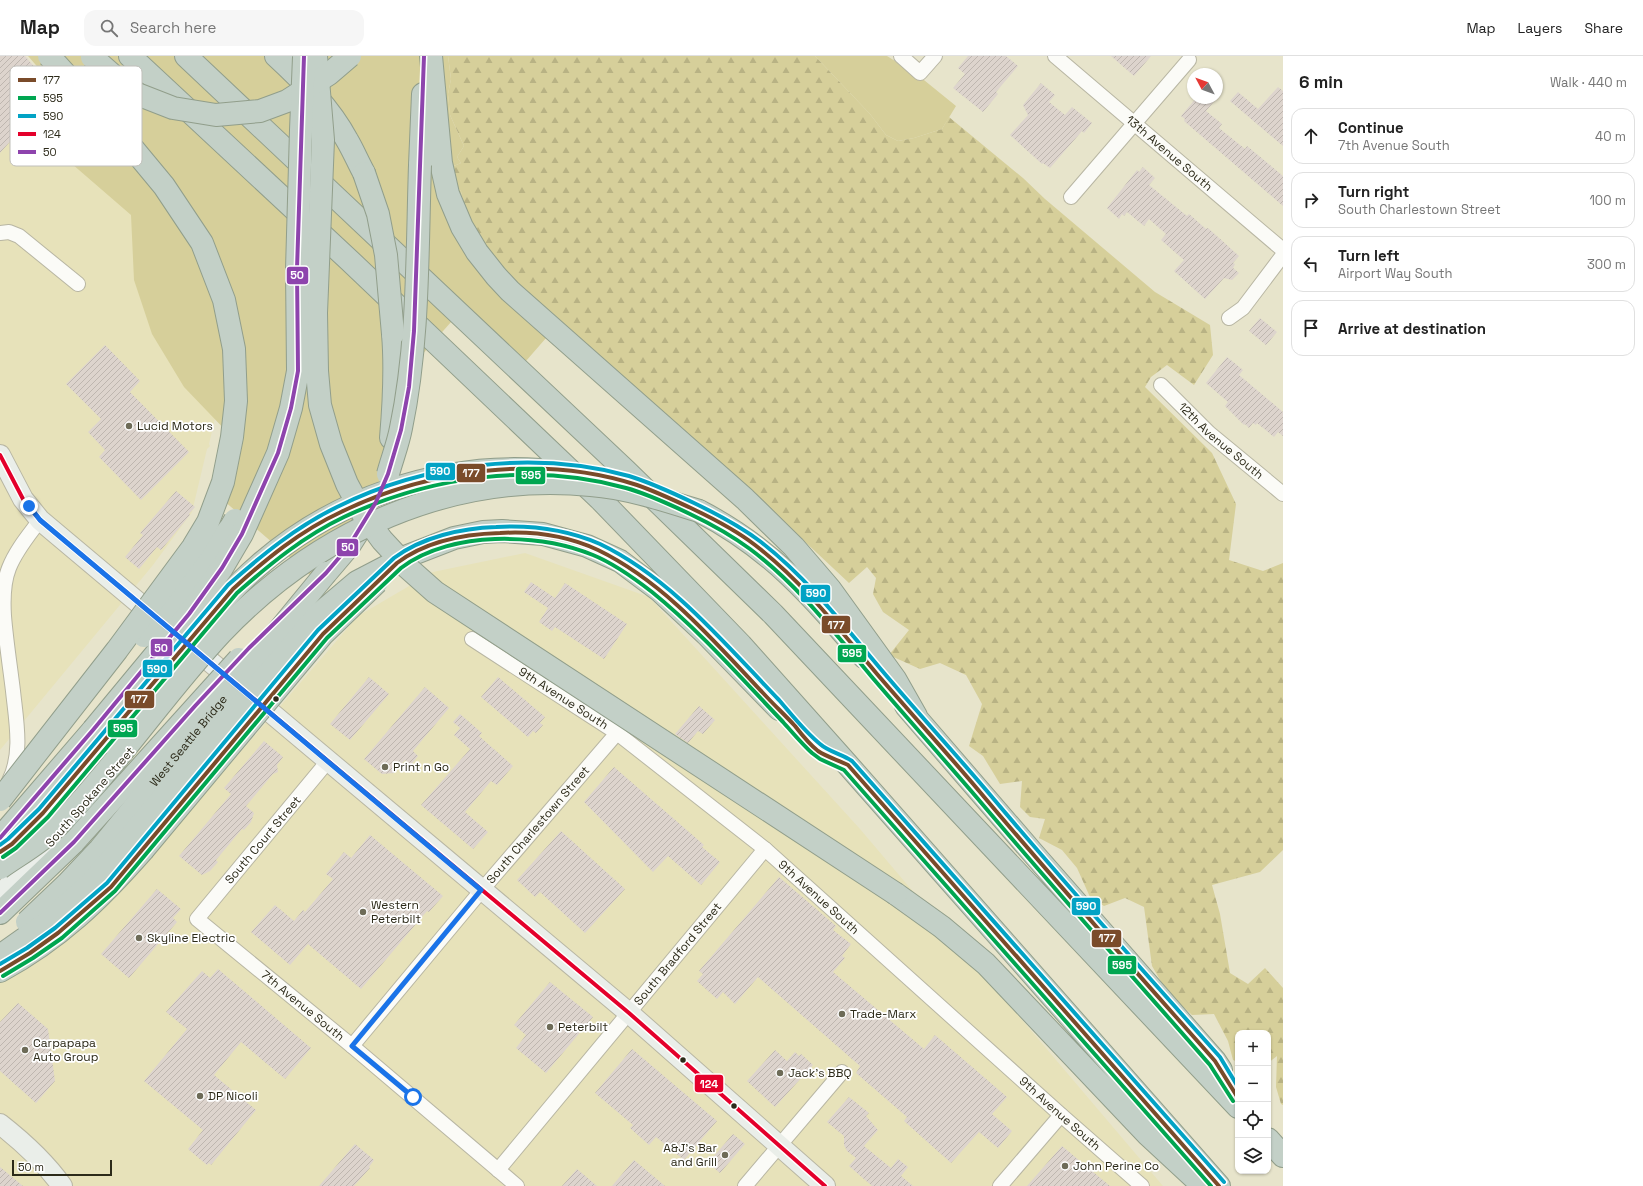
<!DOCTYPE html>
<meta charset="utf-8">
<style>
body{margin:0;font-family:"Space Grotesk",sans-serif;background:#f6f6f6;color:#222}
.controls{position:absolute;right:12px;bottom:12px;display:grid;overflow:hidden;border-radius:8px;box-shadow:0 1px 3px #0004}
.controls button{width:36px;height:36px;display:grid;place-items:center;padding:0;border:0;border-bottom:1px solid #e0e0e0;background:#fff;color:#222;font:20px sans-serif}
.compass{position:absolute;left:1187px;top:12px;width:36px;height:36px;border-radius:50%;background:#fff;box-shadow:0 1px 3px #0004;rotate:311deg}
.scale{position:absolute;left:12px;bottom:10px;width:100px;box-sizing:border-box;padding-left:4px;border:2px solid #2c2a19;border-top:0;font-size:11px;line-height:14px;white-space:nowrap;color:#2c2a19;-webkit-text-stroke:3px #fff;paint-order:stroke}
.stop{position:absolute;width:12px;height:12px;margin:-9px;border:3px solid #1a73e8;border-radius:50%;background:#fff}
.stop.end{background:#1a73e8;border-color:#fff;box-shadow:0 1px 4px #0008}
.list{margin:0;padding:0;list-style:none}
h2{display:flex;justify-content:space-between;align-items:center;height:52px;margin:0;padding:0 16px;font-size:17px}
h2 small{font-size:13px;font-weight:400;color:#767676}
.list li{display:grid;grid-template-columns:26px 1fr auto;gap:12px;align-items:center;box-sizing:border-box;height:56px;margin:0 8px 8px;padding:0 8px;border:1px solid #e0e0e0;border-radius:12px}
.list b{display:block;font-size:15px;white-space:nowrap}
.list p{margin:0;font-size:13px;white-space:nowrap;color:#767676}
.list em{font-size:13px;font-style:normal;color:#767676}
.icon{flex:none;width:22px;height:22px;fill:none;stroke:currentColor;stroke-width:2;stroke-linecap:round;stroke-linejoin:round}
.map{position:relative;flex:none;width:1283px;height:1130px;overflow:hidden}
header{display:flex;align-items:center;gap:24px;box-sizing:border-box;height:56px;padding:0 20px;background:#fff;border-bottom:1px solid #e0e0e0}
header strong{font-size:19px}
nav{display:flex;gap:22px;margin-inline-start:auto;font-size:14px}
.search{width:280px;height:36px;background:#f6f6f6;display:flex;align-items:center;gap:10px;box-sizing:border-box;padding:0 14px;border-radius:12px;color:#767676;font-size:15px}
main{display:flex}
aside{flex:1;background:#fff}
.map>svg:first-child{display:block}
.built{fill:#e7e2ba}
.grass{fill:#d6cf9a}
.forest{fill:url(#forest-firs)}
.building{fill:url(#building-hatch)}
.lines{fill:none;stroke-linecap:round;stroke-linejoin:round}
.street-casing{stroke:#b8b6a3;stroke-width:16}
.secondary-casing{stroke:#b8b6a3;stroke-width:22}
.highway-casing{stroke:#919e8b;stroke-width:24}
.street{stroke:#fbfbf7;stroke-width:14}
.secondary{stroke:#eaeee9;stroke-width:20}
.highway{stroke:#c3d0c7;stroke-width:22}
.highway-bridge-casing{stroke:#919e8b;stroke-width:24;stroke-linecap:butt}
.highway-bridge{stroke:#c3d0c7;stroke-width:22}
.bus-1-casing{stroke:#fff;stroke-width:7}
.bus-2-casing{stroke:#fff;stroke-width:7}
.bus-3-casing{stroke:#fff;stroke-width:7}
.bus-4-casing{stroke:#fff;stroke-width:7}
.bus-5-casing{stroke:#fff;stroke-width:7}
.bus-1{stroke:#7a4b2a;stroke-width:4}
.bus-2{stroke:#00a651;stroke-width:4}
.bus-3{stroke:#02a3c5;stroke-width:4}
.bus-4{stroke:#e4002b;stroke-width:4}
.bus-5{stroke:#8e44ad;stroke-width:4}
.route{stroke:#1a73e8;stroke-width:5}
.poi-dot{fill:#6d6b57;stroke:#fff;stroke-width:1.5}
.bus-dot{fill:#2c2a19;stroke:#fff;stroke-width:1.5}
.labels{text-anchor:middle;dominant-baseline:central;stroke-width:3.5;stroke-linejoin:round;paint-order:stroke}
.street-label{font-size:12px;fill:#2c2a19;stroke:#fff}
.poi-label{font-size:12px;fill:#2c2a19;stroke:#fff;text-anchor:start}
.key{fill:#fff;stroke:#c0bfba;stroke-width:1}
.key-label{font-size:11px;fill:#2c2a19}
.line-badge{stroke:#fff;stroke-width:1.5}
.badge-label{font-size:11px;text-anchor:middle;font-weight:bold;fill:#fff}
</style>
<header>
<strong>Map</strong>
<div class="search"><svg class="icon" aria-label="search" viewBox="0 0 24 24"><circle cx="10" cy="10" r="6"/><path d="M15 15l6 6"/></svg>Search here</div>
<nav><a>Map</a><a>Layers</a><a>Share</a></nav>
</header>
<main>
<div class="map">
<svg width="1283" height="1130" viewBox="0 0 1283 1130">
<defs>
<pattern id="forest-firs" width="22" height="20" patternUnits="userSpaceOnUse"><rect width="22" height="20" fill="#d6cf9a"/><path d="M5 1l3.5 6h-7zM16 11l3.5 6h-7z" fill="#b8b284"/></pattern>
<pattern id="building-hatch" width="6" height="6" patternUnits="userSpaceOnUse"><rect width="6" height="6" fill="#ddd4cd"/><path d="M-1 1l2-2M0 6l6-6M5 7l2-2" fill="none" stroke="#beb6af"/></pattern>
</defs>
<rect width="100%" height="100%" fill="#e7e4cb"/>
<path class="built" d="M0,0H22L106,94L221,337L209,388L210,390L207,393L192,456L153,509L0,694Z
M525,497L649,541L860,773L1163,1130H0V920L169,779L358,560L433,516Z"/>
<path class="grass" d="M28,0H448L451,23L448,38L450,59L464,90L457,101L461,107L449,112L453,128L461,135L466,161L560,266L519,313L459,257L405,318L380,423L353,479L317,525L216,438L231,380L184,331L152,278L134,224L131,159L42,82L70,48Z
M815,0H887L919,20L956,50L942,73L914,82L898,85L886,79L870,58Z"/>
<path class="forest" d="M448,0H815L870,58L886,79L898,85L914,82L942,73L949,61L1023,122L1045,143L1155,236L1210,269L1213,299L1194,329L1167,309L1151,321L1145,331L1212,397L1236,448L1229,504L1263,515L1283,507V794L1260,816L1212,829L1220,858L1230,917L1248,928L1265,912L1283,932V1049L1281,1048L1276,1031L1277,1000L1268,1007V977H1238V1006L1233,1004L1228,985L1214,958L1192,959L1167,936L1152,910L1144,851L1125,842L1104,850L1090,841L1077,812L1062,794L1039,782L1045,763L1030,761L1020,751L1022,725L1000,728L983,700L969,690L982,648L966,619L940,607L920,613L889,599L909,574L883,556L873,538L876,522L867,511L849,527L786,468L495,205L466,161L461,135L453,128L449,112L461,107L457,101L464,90L450,59L448,38L451,23Z"/>
<path class="building" d="M0,0H25L45,23L38,32L47,40L39,49L30,41L12,62L23,71L0,97Z
M968,0H1006L1018,10L996,36L998,38L983,56L953,32L965,18L958,12Z
M1111,0H1151L1134,20Z
M1041,27L1055,39L1049,46L1065,59L1072,51L1092,67L1084,77L1082,75L1050,112L1043,107L1042,108L1010,79L1028,59L1023,49Z
M1278,31L1283,35V90L1230,45L1238,36L1258,53Z
M1196,42H1217L1206,55L1222,68L1219,72L1245,93L1247,90L1283,120V150L1184,65L1185,63L1181,60Z
M1143,111L1155,122L1149,129L1187,160L1189,158L1206,173L1208,172L1239,200L1233,207L1235,208L1233,212L1239,217L1232,224L1224,222L1205,243L1174,215L1184,204L1161,184L1166,178L1149,163L1144,170L1127,156L1124,160L1122,158L1119,163L1107,152L1137,114L1139,116Z
M1260,262L1277,276L1266,289L1249,275Z
M105,289L140,325L130,336L189,396L141,444L99,401L105,394L88,376L101,363L66,328Z
M1227,301L1243,314L1239,319L1283,356V380L1278,376L1274,381L1257,367L1256,369L1253,367L1249,372L1245,368L1244,369L1225,350L1228,346L1206,327Z
M176,435L195,451L189,458L190,459L161,494L157,491L139,513L125,501L143,479L140,477Z
M531,526L555,542L565,527L627,568L604,603L555,571L552,575L539,566L548,552L524,536Z
M369,621L389,638L350,684L330,668Z
M498,621L545,661L540,667L543,669L536,677L533,675L528,681L481,641Z
M425,631L449,652L413,695L418,700L411,709L405,704L394,717L382,718L364,703Z
M699,650L715,664L703,678L698,675L688,687L675,678Z
M460,658L482,677L479,680L513,710L497,729L491,725L465,756L488,776L473,793L421,749L470,693L454,679L460,672L453,666Z
M264,685L283,701L277,709L278,716L273,718L246,750L254,757L251,766L244,774L242,773L216,804L218,806L210,815L202,819L179,800L231,738L224,732Z
M614,711L704,789L702,791L720,806L701,829L668,800L653,816L584,746Z
M561,775L625,833L585,877L540,836L535,841L517,824Z
M370,779L443,840L429,856L427,855L361,933L308,888L290,909L251,876L275,849L294,865L303,854L305,856L333,823L326,818L344,796L351,802Z
M779,821L836,870L833,874L851,888L842,900L845,902L833,916L924,993L935,979L1007,1041L992,1058L1012,1075L998,1092L979,1076L951,1107L904,1065L907,1061L856,1017L860,1010L758,921L735,948L723,936L717,943L697,925L703,918L699,915Z
M157,833L181,853L173,862L177,866L129,922L101,898Z
M218,913L311,992L285,1023L241,986L214,1019L256,1054L211,1109L209,1107L207,1109L188,1093L203,1074L144,1025L187,973L166,956L202,915L210,922Z
M550,926L593,961L546,1017L516,992L526,979L514,969Z
M18,947L48,973L55,1025L36,1047L0,1015V966Z
M632,993L717,1065L684,1104L656,1081L649,1089L630,1072L633,1069L595,1037Z
M775,994L787,1005L795,996L799,1000L801,998L813,1009L775,1051L747,1025Z
M849,1041L869,1057L866,1060L878,1074L864,1090L891,1112L898,1103L908,1111L901,1120L913,1130H872L849,1110L856,1102L847,1095L844,1089V1080L827,1066Z
M733,1078L745,1088L720,1117L708,1107Z
M355,1088L374,1104L369,1111L370,1112L354,1130H319Z
M1062,1090L1110,1130H1027Z
M634,1104L665,1130H612Z
M0,1111L23,1130H0Z
M577,1113L597,1130H562Z"/>
<g class="lines">
<defs>
<g id="street">
<path d="M901,0L920,17L935,0"/>
<path id="s1" d="M1055,0L1283,194"/>
<path d="M1071,141L1189,4"/>
<path d="M0,177L9,176L19,180L78,228"/>
<path d="M1229,262L1243,252L1283,199"/>
<path id="s2" d="M1161,329L1209,377L1283,438"/>
<path id="s3" d="M472,583L617,677L765,793L1061,1059L1142,1130"/>
<path id="s4" d="M328,705L197,863L352,990L517,1130"/>
<path d="M9,725C23,698 16,664 13,635C10,610 6,585 4,560C3,544 3,527 9,512C16,494 29,479 40,464"/>
<path id="s5" d="M352,990L481,835L617,677"/>
<path id="s6" d="M498,1114L765,793"/>
<path d="M745,1130L842,1016"/>
<path d="M1000,1130L1061,1059"/>
</g>
<path id="secondary" d="M0,399L23,443L40,464L159,564
M189,588L629,957L825,1130
M0,840L16,821L58,779
M0,1068C23,1086 45,1106 62,1130"/>
<path id="highway" d="M130,0L349,204L600,443L741,589L848,709L1219,1130
M186,0L625,414L773,558L1238,1051
M276,0C302,24 330,52 347,84C353,94 358,106 364,117
M431,0L441,107L448,138L462,171L477,196L496,220L510,235L745,443L794,491L830,533L895,623L916,660
M420,109L423,38
M391,382C394,347 396,313 393,278
M699,455C771,492 812,540 864,601
M405,501L454,482L483,476L502,475L543,478L587,490L620,505L660,535L706,578L779,653
M326,517L349,490L363,468
M906,650L1032,796L1215,1005L1221,1014
M0,782L93,674
M0,796L30,771L105,686
M896,838L942,871L986,908L1148,1079L1202,1129
M0,857L74,786
M0,915C59,883 99,844 143,794
M1268,1083L1283,1100"/>
</defs>
<use href="#street" class="street-casing"/>
<use href="#secondary" class="secondary-casing"/>
<use href="#highway" class="highway-casing"/>
<use href="#street" class="street"/>
<use href="#secondary" class="secondary"/>
<use href="#highway" class="highway"/>
<defs>
<g id="highway-bridge">
<path d="M316,0L323,84L316,257L317,315L320,349L331,388L347,428L363,458L382,484L408,512L435,536L896,838"/>
<path d="M92,1L132,36L173,52L216,59L260,55L287,45L329,18L350,0"/>
<path d="M364,117L378,158L386,199L393,278"/>
<path d="M388,418C392,403 398,388 401,372C419,286 417,197 420,109"/>
<path d="M144,580L177,541L231,471L235,464"/>
<path d="M93,674L189,558L222,512L242,478L278,397L291,352L298,315L297,213L301,74L304,1"/>
<path d="M105,686C130,653 158,622 184,590C208,562 230,534 258,510C334,443 439,407 540,414"/>
<path d="M0,744L117,594L193,491L208,466L223,426L232,381L236,345L234,293L224,244L202,187L164,130L130,89L49,0"/>
<path d="M74,786L239,603"/>
<path d="M143,794L323,578L377,526"/>
<path d="M0,812C18,799 39,788 55,772C73,756 88,737 104,718C143,672 179,622 221,577C317,476 450,415 591,429C628,432 664,444 699,455"/>
<path id="s7" d="M27,866L67,828L100,793L326,517"/>
<path d="M0,900L48,866L91,827L317,560L357,526L405,501"/>
</g>
</defs>
<use href="#highway-bridge" class="highway-bridge-casing"/>
<use href="#highway-bridge" class="highway-bridge"/>
<defs>
<path id="bus-1" d="M0,796L12,788L43,757L233,533C266,503 300,475 341,456C429,413 542,398 637,429C657,436 676,445 695,454C716,464 737,475 755,489C803,526 839,573 877,618C913,660 950,700 985,742C1060,831 1138,918 1215,1005L1238,1042
M0,915L30,897L58,877L111,831L323,578L397,507C426,485 465,478 500,477C533,475 568,480 598,494C664,526 714,585 764,638C774,649 785,659 795,670C802,679 809,688 818,695C827,701 838,704 848,709L1219,1130"/>
<path id="bus-2" d="M3,801L16,792L48,761L237,537C270,508 304,480 344,461C431,420 533,406 626,432C648,438 669,448 690,458C711,468 731,479 750,493C797,528 833,575 871,620C906,661 943,702 978,743C1054,833 1133,921 1210,1009L1233,1045
M3,920L33,902L62,882L115,835L327,582L401,512C427,492 464,484 495,483C529,482 562,486 593,499C615,508 634,522 652,536C700,575 741,622 783,666C793,677 802,688 812,697L820,703L844,714L1211,1130"/>
<path id="bus-3" d="M0,789L8,783L39,753L228,529C262,499 296,471 337,451C425,407 534,394 629,420C652,427 673,437 694,447C717,458 740,470 761,486C806,521 842,567 879,611C916,655 955,697 992,741C1066,829 1143,915 1220,1001L1238,1031
M0,908L27,892L55,872L107,827L318,574L394,502C422,481 462,472 496,471C531,469 568,474 600,488C671,522 725,588 779,644C792,659 805,676 820,688C829,696 842,698 852,705L1224,1126"/>
<path id="bus-4" d="M0,399L23,443L40,464L629,957L825,1130"/>
<path id="bus-5" d="M0,782L93,674L189,558L222,512L242,478L278,397L291,352L298,315L297,213L304,0
M0,857L74,786L195,650L249,592L326,517L349,490L376,446L388,418L401,374L409,331L414,275L424,0"/>
</defs>
<use href="#bus-1" class="bus-1-casing"/>
<use href="#bus-2" class="bus-2-casing"/>
<use href="#bus-3" class="bus-3-casing"/>
<use href="#bus-4" class="bus-4-casing"/>
<use href="#bus-5" class="bus-5-casing"/>
<use href="#bus-1" class="bus-1"/>
<use href="#bus-2" class="bus-2"/>
<use href="#bus-3" class="bus-3"/>
<use href="#bus-4" class="bus-4"/>
<use href="#bus-5" class="bus-5"/>
</g>
<g class="lines">
<path class="route" d="M29,450L40,464L481,834L352,990L413,1041"/>
</g>
<g class="poi-dot">
<circle cx="129" cy="370" r="4"/>
<circle cx="385" cy="711" r="4"/>
<circle cx="363" cy="856" r="4"/>
<circle cx="139" cy="882" r="4"/>
<circle cx="842" cy="958" r="4"/>
<circle cx="550" cy="971" r="4"/>
<circle cx="25" cy="994" r="4"/>
<circle cx="780" cy="1017" r="4"/>
<circle cx="200" cy="1040" r="4"/>
<circle cx="725" cy="1099" r="4"/>
<circle cx="1065" cy="1110" r="4"/>
</g>
<g class="bus-dot">
<circle cx="276" cy="643" r="3.5"/>
<circle cx="683" cy="1004" r="3.5"/>
<circle cx="734" cy="1050" r="3.5"/>
</g>
<g class="labels">
<g class="street-label">
<text stroke="none"><textPath href="#s1" startOffset="150">13th Avenue South</textPath></text>
<text stroke="none"><textPath href="#s2" startOffset="82">12th Avenue South</textPath></text>
<text stroke="none"><textPath href="#s3" startOffset="109">9th Avenue South</textPath></text>
<text stroke="none"><textPath href="#s7" startOffset="243">West Seattle Bridge</textPath></text>
<text transform="translate(90 741) rotate(-49)">South Spokane Street</text>
<text stroke="none"><textPath href="#s5" startOffset="289">South Charlestown Street</textPath></text>
<text transform="translate(263 784) rotate(-50)">South Court Street</text>
<text stroke="none"><textPath href="#s3" startOffset="433">9th Avenue South</textPath></text>
<text stroke="none"><textPath href="#s6" startOffset="281">South Bradford Street</textPath></text>
<text stroke="none"><textPath href="#s4" startOffset="342">7th Avenue South</textPath></text>
<text stroke="none"><textPath href="#s3" startOffset="757">9th Avenue South</textPath></text>
</g>
<g class="poi-label">
<text x="137" y="370">Lucid Motors</text>
<text x="393" y="711">Print n Go</text>
<text x="371" y="849">Western<tspan x="371" dy="14">Peterbilt</tspan></text>
<text x="147" y="882">Skyline Electric</text>
<text x="850" y="958">Trade-Marx</text>
<text x="558" y="971">Peterbilt</text>
<text x="33" y="987">Carpapapa<tspan x="33" dy="14">Auto Group</tspan></text>
<text x="788" y="1017">Jack's BBQ</text>
<text x="208" y="1040">DP Nicoli</text>
<text x="717" y="1092" text-anchor="end">A&amp;J's Bar<tspan x="717" dy="14">and Grill</tspan></text>
<text x="1073" y="1110">John Perine Co</text>
</g>
</g>
<rect x="10" y="10" width="132" height="100" rx="6" class="key"/>
<rect x="18" y="22" width="18" height="4" fill="#7a4b2a"/>
<rect x="18" y="40" width="18" height="4" fill="#00a651"/>
<rect x="18" y="58" width="18" height="4" fill="#02a3c5"/>
<rect x="18" y="76" width="18" height="4" fill="#e4002b"/>
<rect x="18" y="94" width="18" height="4" fill="#8e44ad"/>
<g class="key-label">
<text x="43" y="28">177</text>
<text x="43" y="46">595</text>
<text x="43" y="64">590</text>
<text x="43" y="82">124</text>
<text x="43" y="100">50</text>
</g>
<g class="line-badge">
<rect x="286" y="210" width="23" height="19" rx="4" fill="#8e44ad"/>
<rect x="425" y="406" width="31" height="19" rx="4" fill="#02a3c5"/>
<rect x="456" y="407" width="30" height="20" rx="4" fill="#7a4b2a"/>
<rect x="515" y="410" width="31" height="19" rx="4" fill="#00a651"/>
<rect x="336" y="482" width="23" height="19" rx="4" fill="#8e44ad"/>
<rect x="800" y="528" width="31" height="19" rx="4" fill="#02a3c5"/>
<rect x="821" y="559" width="30" height="19" rx="4" fill="#7a4b2a"/>
<rect x="150" y="582" width="23" height="19" rx="4" fill="#8e44ad"/>
<rect x="837" y="588" width="30" height="19" rx="4" fill="#00a651"/>
<rect x="142" y="603" width="31" height="19" rx="4" fill="#02a3c5"/>
<rect x="124" y="634" width="31" height="19" rx="4" fill="#7a4b2a"/>
<rect x="107" y="663" width="31" height="19" rx="4" fill="#00a651"/>
<rect x="1071" y="841" width="30" height="19" rx="4" fill="#02a3c5"/>
<rect x="1091" y="873" width="31" height="19" rx="4" fill="#7a4b2a"/>
<rect x="1107" y="899" width="30" height="20" rx="4" fill="#00a651"/>
<rect x="694" y="1018" width="30" height="19" rx="4" fill="#e4002b"/>
</g>
<g class="badge-label">
<text x="297" y="223">50</text>
<text x="440" y="419">590</text>
<text x="471" y="421">177</text>
<text x="531" y="423">595</text>
<text x="348" y="495">50</text>
<text x="816" y="541">590</text>
<text x="836" y="573">177</text>
<text x="161" y="596">50</text>
<text x="852" y="601">595</text>
<text x="157" y="617">590</text>
<text x="139" y="647">177</text>
<text x="123" y="676">595</text>
<text x="1086" y="854">590</text>
<text x="1107" y="886">177</text>
<text x="1122" y="913">595</text>
<text x="709" y="1032">124</text>
</g>
</svg>
<div class="controls">
<button>+</button>
<button>−</button>
<button><svg class="icon" aria-label="locate" viewBox="0 0 24 24"><circle cx="12" cy="12" r="6"/><path d="M12 2v4M12 18v4M2 12h4M18 12h4"/></svg></button>
<button><svg class="icon" aria-label="layers" viewBox="0 0 24 24"><path d="M12 4l9 5-9 5-9-5zM3 14l9 5 9-5"/></svg></button>
</div>
<svg class="compass" viewBox="-18 -18 36 36"><path d="M0-13l5 13h-10z" fill="#e53935"/><path d="M0 13l5-13h-10z" fill="#767676"/></svg>
<div class="scale">50 m</div>
<div class="stop" style="left:413px;top:1041px"></div>
<div class="stop end" style="left:29px;top:450px"></div>
</div>
<aside>
<h2>6 min<small>Walk · 440 m</small></h2>
<ul class="list">
<li><svg class="icon" aria-label="ahead" viewBox="0 0 24 24"><path d="M12 20V5M6 11l6-6 6 6"/></svg><div><b>Continue</b><p>7th Avenue South</p></div><em>40 m</em></li>
<li><svg class="icon" aria-label="right" viewBox="0 0 24 24"><path d="M7 20v-9h11M14 6l5 5-5 5"/></svg><div><b>Turn right</b><p>South Charlestown Street</p></div><em>100 m</em></li>
<li><svg class="icon" aria-label="left" viewBox="0 0 24 24"><path d="M17 20v-9H6M10 6l-5 5 5 5"/></svg><div><b>Turn left</b><p>Airport Way South</p></div><em>300 m</em></li>
<li><svg class="icon" aria-label="arrive" viewBox="0 0 24 24"><path d="M6 21V4h12l-3 4 3 4H6"/></svg><div><b>Arrive at destination</b></div></li>
</ul>
</aside>
</main>
